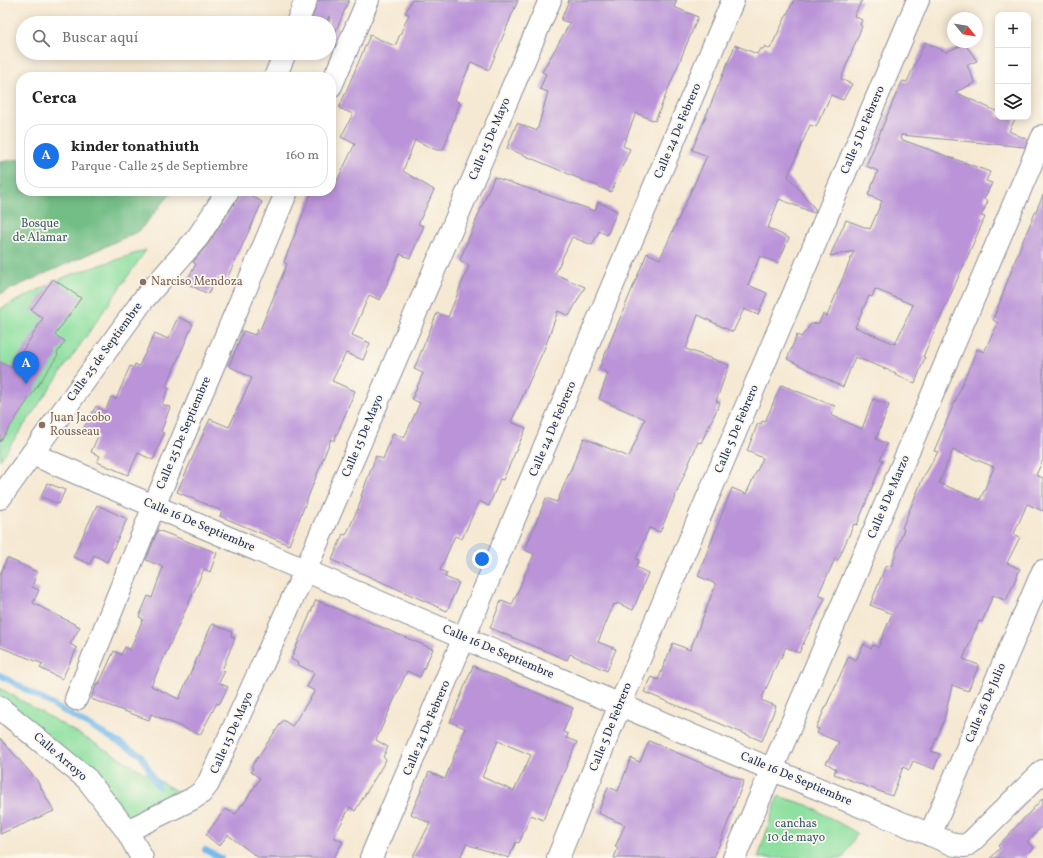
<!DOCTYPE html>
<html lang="es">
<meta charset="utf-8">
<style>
body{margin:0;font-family:Vollkorn,serif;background:#f6f6f6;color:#222}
.controls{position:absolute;right:12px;top:12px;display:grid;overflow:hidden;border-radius:8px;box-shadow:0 2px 10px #0003}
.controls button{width:36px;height:36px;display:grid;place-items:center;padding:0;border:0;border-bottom:1px solid #e0e0e0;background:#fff;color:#222;font:20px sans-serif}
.compass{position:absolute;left:947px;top:12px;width:36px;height:36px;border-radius:50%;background:#fff;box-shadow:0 2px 10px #0003;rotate:120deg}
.you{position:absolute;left:482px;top:559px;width:14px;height:14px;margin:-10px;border:3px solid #fff;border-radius:50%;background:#1a73e8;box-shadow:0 0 0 6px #1a73e833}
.badge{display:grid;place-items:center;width:26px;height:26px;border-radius:50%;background:#1a73e8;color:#fff;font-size:13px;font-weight:700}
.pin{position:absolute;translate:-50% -33px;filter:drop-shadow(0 1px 2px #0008)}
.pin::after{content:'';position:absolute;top:21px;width:14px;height:12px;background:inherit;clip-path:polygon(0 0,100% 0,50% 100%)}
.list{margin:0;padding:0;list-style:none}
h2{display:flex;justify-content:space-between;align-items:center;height:52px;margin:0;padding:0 16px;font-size:17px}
h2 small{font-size:13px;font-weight:400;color:#767676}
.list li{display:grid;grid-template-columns:26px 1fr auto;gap:12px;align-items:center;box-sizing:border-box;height:64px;margin:0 8px 8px;padding:0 8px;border:1px solid #e0e0e0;border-radius:16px}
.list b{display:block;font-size:15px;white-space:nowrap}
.list p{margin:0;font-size:13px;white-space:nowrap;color:#767676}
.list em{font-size:13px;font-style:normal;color:#767676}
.icon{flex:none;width:22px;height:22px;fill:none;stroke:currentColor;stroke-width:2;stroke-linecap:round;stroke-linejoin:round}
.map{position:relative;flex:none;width:1043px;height:858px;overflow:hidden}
.search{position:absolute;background:#fff;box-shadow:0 2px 10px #0003;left:16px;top:16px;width:320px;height:44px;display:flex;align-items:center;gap:10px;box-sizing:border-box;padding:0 14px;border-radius:22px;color:#767676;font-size:15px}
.panel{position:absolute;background:#fff;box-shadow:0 2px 10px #0003;left:16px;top:72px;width:320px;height:124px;border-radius:16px}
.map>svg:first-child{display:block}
.green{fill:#8ee0a0;stroke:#54887f}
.forest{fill:#72be86;stroke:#467672}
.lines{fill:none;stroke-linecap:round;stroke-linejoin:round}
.stream{stroke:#77baed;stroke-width:6}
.building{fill:#ba93d8;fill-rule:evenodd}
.minor-casing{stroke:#888c98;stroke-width:24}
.secondary-casing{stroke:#888c98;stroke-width:24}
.minor{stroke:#fff;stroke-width:22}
.secondary{stroke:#fff;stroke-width:22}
.education-dot{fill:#8d6e63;stroke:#fbf7ec;stroke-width:1.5}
.labels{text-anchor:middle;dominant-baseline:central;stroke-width:3.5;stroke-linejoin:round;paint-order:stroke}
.street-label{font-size:12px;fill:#1b2f5e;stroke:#fbf7ec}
.park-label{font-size:12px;fill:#385b6e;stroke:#fbf7ec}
.education-label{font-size:12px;fill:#785e54;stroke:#fbf7ec;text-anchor:start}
</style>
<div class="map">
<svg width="1043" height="858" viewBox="0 0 1043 858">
<rect width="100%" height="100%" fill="#fbf7ec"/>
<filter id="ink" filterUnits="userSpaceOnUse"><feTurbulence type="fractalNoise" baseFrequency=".025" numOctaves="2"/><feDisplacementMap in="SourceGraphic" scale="8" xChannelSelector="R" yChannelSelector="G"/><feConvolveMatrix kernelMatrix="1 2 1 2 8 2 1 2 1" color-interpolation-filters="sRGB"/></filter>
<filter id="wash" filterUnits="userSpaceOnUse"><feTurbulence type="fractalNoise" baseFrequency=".012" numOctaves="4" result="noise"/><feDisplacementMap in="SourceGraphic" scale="16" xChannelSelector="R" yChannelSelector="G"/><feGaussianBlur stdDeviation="0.9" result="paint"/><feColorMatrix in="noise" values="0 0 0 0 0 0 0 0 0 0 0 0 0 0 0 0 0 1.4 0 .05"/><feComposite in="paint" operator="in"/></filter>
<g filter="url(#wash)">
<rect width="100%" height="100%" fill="#f6e9d3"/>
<path class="green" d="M146,250L0,460V309L67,276Z
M0,688L195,802L133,832L0,703Z
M778,796L807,805L857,833L843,858H758Z"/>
<path class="forest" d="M21,159V191H173L139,231L0,294V162Z"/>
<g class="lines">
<path class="stream" d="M0,675L141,755L158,787
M205,850L221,858"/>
</g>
<g id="blocks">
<path class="building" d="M318,0H349L329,47V16L326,23H310Z
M412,0H518L489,70L471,62L455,100L460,103L443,150H436L415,140L403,171L434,190L418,224L424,226L410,258L400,254L380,300L369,295L352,335L370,343L363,360L346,353L332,381L355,391L334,441L331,439L289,545L220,516L222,511L177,492L210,419L229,427L252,378L229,366L243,331L255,335L258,329L260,330L287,264L284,262L312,191H332L355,144L341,137L353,114L339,108L370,35L395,46L409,14L405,13Z
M569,0H677L674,7L698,17L655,121L636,113L623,146L630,149L611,192L507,148L517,123L537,131L548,92L540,89L546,74L542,72L570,23L561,20Z
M794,0H862L854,16L862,20L860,25L862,26L841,79L852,84L843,100L831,95L816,127L810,125L788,176L816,210L814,213L779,199L768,228L789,238L778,263L760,256L748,285L767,293L758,315L744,309L733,332L698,315L686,349L729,365L716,401L720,403L701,443L698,442L660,532L649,528L636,559L639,560L636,567L648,573L633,610L617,603L616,605L614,604L598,642L616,649L607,671L570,654L567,660L490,628L501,601L512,605L534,554L525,550L546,498L557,502L584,438L629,457L645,419L599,399L608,373L599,369L647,253L660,259L707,156L692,150L735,45L757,54L760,49H763L765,46L770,49Z
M925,42L946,52L965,44L977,61L967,65L975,83L955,92L998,112V117H1010L1015,119L1009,131L1028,140L1025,147L901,135L900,139L990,172L986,181L992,183L984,199L988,201L981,216L985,217L923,357H925L915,383L895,375L896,373L855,357L843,387L787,359L797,335L801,337L811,324L819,323L823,314L827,316L854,251L830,256L846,220L870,229L882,201L868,195L878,171L866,166L897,92L903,81L907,82ZM875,289L913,305L895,344L855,327L869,296L872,297Z
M494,177L595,211L598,202L617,211L607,235L599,231L592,245L572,237L555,274L585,287L569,316L558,311L545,347L511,422L526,428L503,480L500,479L489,506L479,501L462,539L455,536L440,570L447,573L445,577L459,583L447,611L332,560L343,534L346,535L359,506L362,496H361L376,456L383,459L393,433L404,438L420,403L412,399L423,373L414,369L437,313L448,317L469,266L460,260Z
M240,191H255L252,196L262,202L226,281L218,277L208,294L186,283L196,264L193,262L208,244L238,198Z
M1043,195V460L1036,475L1043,478V511L1027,504L1014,534L1020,537L1007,563L1020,569L1006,601L993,595L982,622L979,621L963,659L979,665L968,691L952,685L944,720L931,751L940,754L934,769L913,761L909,770L903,767L892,796L834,774L836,769L826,763L839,742L817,733L819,729L816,728L849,656L856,660L864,644L871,649L873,645L878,648L892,614L870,605L886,565L891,567L904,529L902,528L923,478L938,452L934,451L977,349L984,352L998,323L993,320L1021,245ZM953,450L994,467L980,500L939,483Z
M53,279L81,298L55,335L65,341L57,353L58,355L0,442V362L11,368L29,341L43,318L31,310Z
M178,317L193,324L166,387L169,388L162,404L170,407L161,432L164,433L153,460L138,453L128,475L97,462L100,456L91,452L98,436L83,429L96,406L105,412L111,397L116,399L130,366L134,368L135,364L139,366L155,333L168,339Z
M781,385L835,406L831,415L862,429L873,399L889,405L876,439L887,444L880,459L883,460L857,525L854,524L838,560L835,559L818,595L825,598L799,653L786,647L781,658L780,657L761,700L776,706L762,741L644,692L652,677L658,680L673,643L690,650L716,584L698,576L732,488L746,494L763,458L747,451L758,423L761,424L762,421L765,422Z
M47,483L65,490L59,504L41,497Z
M97,505L127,519L107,562L94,555L90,564L73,557Z
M158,530L217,553L210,572L204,569L151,686L179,699L212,624L232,632L231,636L235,638L222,670L225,671L219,683L228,687L219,704L217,703L200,735L151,714L149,720L91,699L97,683L99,684L114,651L121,655L125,647L130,650L143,619L139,617L148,596L152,598L163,567L146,560Z
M7,558L37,572L32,587L39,590L33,603L80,627L70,644L77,648L62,679L40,668L43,664L0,647V575Z
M316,600L433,649L420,677L407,671L376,740L388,747L383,757L386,760L355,811L350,807L334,837L343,842L333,858H259L228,835L219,846L206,835L225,809L236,814L242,804L243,805L260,778L251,772L253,768L251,767L283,720L292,726L315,691L307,687L314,673L297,664L298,663L291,659Z
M473,666L573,708L563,732L568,734L566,738L577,742L543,820L531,815L519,843L516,842L509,858L466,844L460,858H412L430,823L411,814L429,772L445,779L465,728L450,722ZM498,741L531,755L514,791L482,777Z
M0,738L36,779L54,811L0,834Z
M649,741L744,781L714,858H614L618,848L615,847L625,825L598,813L608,787L618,791L631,758L640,762Z
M1043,798V825L1027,842L1034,848L1024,858H991L1000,848L998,846Z"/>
</g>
</g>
<g filter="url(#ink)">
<use href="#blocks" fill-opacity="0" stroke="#888c98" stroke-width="1"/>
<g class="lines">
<defs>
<path id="minor" d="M331,86L368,0
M32,454L773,770L955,845L965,846L972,841L1043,771
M76,699L154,506L287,191
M0,708L87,779L127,831L142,858
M127,831L192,799L201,793L208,784L305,571L550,0
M930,835L1043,571
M371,858L733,0
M558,858L620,705L918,0
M734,858L1043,136"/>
<path id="secondary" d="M297,23L306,0
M275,77L285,53
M0,498L143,300L198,237L228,191"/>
</defs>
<use href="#minor" class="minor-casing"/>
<use href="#secondary" class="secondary-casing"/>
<use href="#minor" class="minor"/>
<use href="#secondary" class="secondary"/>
</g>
</g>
<g class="education-dot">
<circle cx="143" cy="282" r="4"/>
<circle cx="42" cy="425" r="4"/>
</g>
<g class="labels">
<g class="street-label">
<text transform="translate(863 130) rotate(-67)">Calle 5 De Febrero</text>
<text transform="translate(678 131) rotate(-67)">Calle 24 De Febrero</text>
<text transform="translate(490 139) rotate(-67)">Calle 15 De Mayo</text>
<text transform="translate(105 352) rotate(-54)">Calle 25 de Septiembre</text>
<text transform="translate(553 429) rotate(-67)">Calle 24 De Febrero</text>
<text transform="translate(737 429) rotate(-67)">Calle 5 De Febrero</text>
<text transform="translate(184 433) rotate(-67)">Calle 25 De Septiembre</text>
<text transform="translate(363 436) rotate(-67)">Calle 15 De Mayo</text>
<text transform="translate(889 497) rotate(-67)">Calle 8 De Marzo</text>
<text transform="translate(199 525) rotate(23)">Calle 16 De Septiembre</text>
<text transform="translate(498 652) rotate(23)">Calle 16 De Septiembre</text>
<text transform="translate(986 703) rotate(-67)">Calle 26 De Julio</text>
<text transform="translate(611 727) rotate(-68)">Calle 5 De Febrero</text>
<text transform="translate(427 728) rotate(-67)">Calle 24 De Febrero</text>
<text transform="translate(232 733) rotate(-66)">Calle 15 De Mayo</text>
<text transform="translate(60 757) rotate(41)">Calle Arroyo</text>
<text transform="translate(796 779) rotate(23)">Calle 16 De Septiembre</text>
</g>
<g class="park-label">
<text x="40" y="224">Bosque<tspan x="40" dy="14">de Alamar</tspan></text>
<text x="796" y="824">canchas<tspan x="796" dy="14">10 de mayo</tspan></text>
</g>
<g class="education-label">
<text x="151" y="282">Narciso Mendoza</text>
<text x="50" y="418">Juan Jacobo<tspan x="50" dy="14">Rousseau</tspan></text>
</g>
</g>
</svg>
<div class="controls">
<button>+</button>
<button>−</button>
<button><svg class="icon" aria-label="layers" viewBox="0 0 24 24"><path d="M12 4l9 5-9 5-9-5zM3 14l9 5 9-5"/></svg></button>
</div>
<svg class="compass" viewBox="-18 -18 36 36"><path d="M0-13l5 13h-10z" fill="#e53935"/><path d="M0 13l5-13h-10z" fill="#767676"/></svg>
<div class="you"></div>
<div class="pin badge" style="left:26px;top:384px">A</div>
<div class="search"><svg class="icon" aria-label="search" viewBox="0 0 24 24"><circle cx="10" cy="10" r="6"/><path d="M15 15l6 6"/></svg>Buscar aquí</div>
<section class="panel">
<h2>Cerca<small></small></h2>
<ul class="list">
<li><span class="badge">A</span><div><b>kinder tonathiuth</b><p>Parque · Calle 25 de Septiembre</p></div><em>160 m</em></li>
</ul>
</section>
</div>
